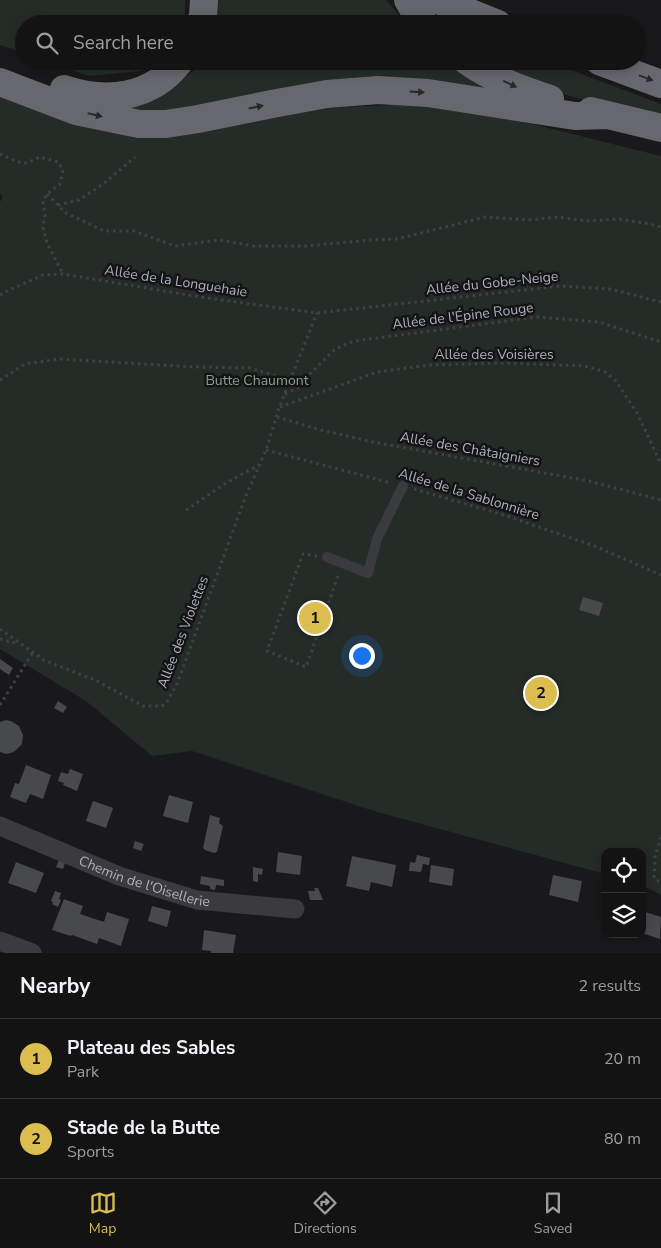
<!DOCTYPE html>
<meta charset="utf-8">
<style>
body{margin:0;font-family:"Nunito Sans",sans-serif;background:#202022;color:#f1f3f6}
.controls{position:absolute;right:15px;bottom:15px;display:grid;overflow:hidden;border-radius:10px;box-shadow:0 2px 12px #0003}
.controls button{width:45px;height:45px;display:grid;place-items:center;padding:0;border:0;border-bottom:1px solid #323234;background:#131314;color:#f1f3f6;font:25px sans-serif}
.you{position:absolute;left:361px;top:655px;width:18px;height:18px;margin:-12px;border:4px solid #fff;border-radius:50%;background:#1a73e8;box-shadow:0 0 0 8px #1a73e833}
.badge{display:grid;place-items:center;width:32px;height:32px;border-radius:50%;background:#dcbe50;color:#111;font-size:16px;font-weight:700}
.pin{position:absolute;translate:-50% -50%;border:2px solid #fff;box-shadow:0 1px 5px #0006}
.list{margin:0;padding:0;list-style:none}
h2{display:flex;justify-content:space-between;align-items:center;height:65px;margin:0;padding:0 20px;font-size:21px}
h2 small{font-size:16px;font-weight:400;color:#9d9ea0}
.list li{display:grid;grid-template-columns:32px 1fr auto;gap:15px;align-items:center;box-sizing:border-box;height:80px;padding:0 20px;border-top:1px solid #323234}
.list b{display:block;font-size:19px;white-space:nowrap}
.list p{margin:0;font-size:16px;white-space:nowrap;color:#9d9ea0}
.list em{font-size:16px;font-style:normal;color:#9d9ea0}
.icon{flex:none;width:28px;height:28px;fill:none;stroke:currentColor;stroke-width:2;stroke-linecap:round;stroke-linejoin:round}
.map{position:relative;flex:none;width:661px;height:953px;overflow:hidden}
.search{position:absolute;background:#131314;box-shadow:0 2px 12px #0003;left:15px;right:15px;top:15px;height:55px;display:flex;align-items:center;gap:12px;box-sizing:border-box;padding:0 18px;border-radius:28px;color:#9d9ea0;font-size:19px}
.sheet{height:225px;background:#131314}
nav{display:flex;justify-content:space-around;align-items:center;box-sizing:border-box;height:70px;border-top:1px solid #323234;background:#131314;font-size:14px;color:#9d9ea0}
nav a{display:grid;justify-items:center;gap:2px}
nav .on{color:#dcbe50}
.map>svg:first-child{display:block}
.green{fill:#252c27}
.building{fill:#48494d}
.lines{fill:none;stroke-linecap:round;stroke-linejoin:round}
.path{stroke:#404146;stroke-width:3;stroke-dasharray:2.5 4;stroke-linecap:butt}
.lane{stroke:#3a3a3f;stroke-width:10}
.street{stroke:#3a3a3f;stroke-width:19}
.highway{stroke:#67686f;stroke-width:28}
.oneway{fill:#29292c}
.labels{text-anchor:middle;dominant-baseline:central;stroke-width:5;stroke-linejoin:round;paint-order:stroke}
.street-label{font-size:14px;fill:#adafb9;stroke:#141416}
.park-label{font-size:14px;fill:#86a18b;stroke:#141416}
</style>
<div class="map">
<svg width="661" height="953" viewBox="0 0 661 953">
<rect width="100%" height="100%" fill="#19191b"/>
<path class="green" d="M0,0H185V24H24V53L0,45Z
M217,0H386L407,24H216Z
M47,61H166L140,71L89,76Z
M206,61H445L450,65L503,91L132,116L93,107L171,88Z
M486,61H547L661,104V119L620,110L531,85Z
M0,94L86,124L136,138L332,108L409,104L524,122L661,156V895L642,885V852H605V874L374,811L192,751L152,756L86,701L0,649V202L3,196L0,194Z"/>
<path class="building" d="M583,597L603,603L599,616L579,610Z
M0,659L13,668L9,675L0,669Z
M58,701L67,707L63,713L54,708Z
M6,720L11,721L19,726L23,735L22,744L15,751L11,753L6,754L0,752V722Z
M26,765L51,775L43,799L30,794L26,803L10,797L15,783L19,784Z
M70,769L83,774L77,791L63,785L64,783L58,781L61,772L68,774Z
M169,795L193,802L188,823L163,816Z
M93,801L113,808L106,828L86,821Z
M210,815L220,818L219,823L223,826L217,852L214,853L205,850L203,848Z
M135,841L144,844L141,851L133,848Z
M278,852L302,856L300,875L276,872Z
M61,855L81,864L79,869L65,863L63,869L56,867Z
M417,855L430,858L429,865L423,864L421,872L409,871L410,862L415,863Z
M352,856L396,865L392,887L371,882L369,891L346,886Z
M16,862L44,873L36,893L8,883Z
M431,865L454,869L452,886L429,882Z
M253,867L263,869L262,875L258,874V882L253,881Z
M553,875L582,881L578,902L549,895Z
M201,876L224,880V886L216,885L215,890L210,889V886L200,884Z
M314,888H318L323,900H310L308,891H315Z
M55,891L61,893L59,899L61,900L58,907L52,904L53,902L51,901Z
M64,899L83,906L80,914L104,922L107,912L129,919L121,946L99,938L97,944L72,935L71,936L52,930Z
M152,906L171,911L167,927L148,921Z
M642,911L661,917L660,939L642,933Z
M204,930L236,935L233,953H211V951L202,950Z"/>
<g class="lines">
<path class="path" d="M0,154L19,162L27,163L40,157L58,162L63,170L60,184L47,194L43,201L45,215L43,228L47,243L63,274
M47,194L58,205L64,212L104,231H134L175,246L219,240L254,246H306L371,240L397,239L485,217L528,220L558,217L587,221L618,219L650,224L661,227
M58,205L79,200L103,184L135,157
M0,295L9,290L43,275L63,274L200,297L317,313L560,286L610,289L661,302
M0,380L25,364L59,359L195,367L250,368L290,380
M285,394L300,387L310,374L335,349L354,341L537,317L599,322L661,342
M280,407L377,372L429,365L505,363L585,366L605,372L616,381L637,413L661,464
M277,417L321,430L373,442L589,481L661,500
M266,450L391,483
M414,489L504,515L597,547L661,575
M186,510L226,483L259,465
M317,556L303,554L267,651L306,667L339,573
M0,629L44,660L97,681L143,706H162L166,703L169,698L177,684L245,498L266,450L279,408L317,313
M0,639L19,644
M0,705L33,652
M661,837L655,857L654,878L661,883"/>
<path class="lane" d="M327,557L368,573L377,539L403,486"/>
<g class="street">
<path id="s1" d="M0,826L119,876L197,900L295,909"/>
<path d="M0,941L32,953"/>
</g>
<path class="highway" d="M408,0L415,12L425,24
M438,0L498,24
M200,24L203,16L204,0
M467,61C492,79 521,89 550,99
M599,61L661,84
M0,82L76,111L139,124H166L198,119L272,104L327,94L378,90L428,93L575,116L607,115
M64,89C106,103 151,99 180,61
M591,111L661,128"/>
</g>
<defs><path id="oneway-solid" d="M-6-.8H1V-3.2L6.5 0L1 3.2V.8H-6Z" transform="scale(1.25)"/></defs>
<g class="oneway">
<use href="#oneway-solid" transform="translate(646 78) rotate(20)"/>
<use href="#oneway-solid" transform="translate(510 84) rotate(25)"/>
<use href="#oneway-solid" transform="translate(417 92) rotate(3)"/>
<use href="#oneway-solid" transform="translate(256 107) rotate(-12)"/>
<use href="#oneway-solid" transform="translate(95 115) rotate(13)"/>
</g>
<g class="labels">
<g class="street-label">
<text transform="translate(176 281) rotate(9)">Allée de la Longuehaie</text>
<text transform="translate(492 283) rotate(-6)">Allée du Gobe-Neige</text>
<text transform="translate(463 316) rotate(-7)">Allée de l'Épine Rouge</text>
<text x="494" y="354">Allée des Voisières</text>
<text transform="translate(470 449) rotate(10)">Allée des Châtaigniers</text>
<text transform="translate(469 494) rotate(17)">Allée de la Sablonnière</text>
<text transform="translate(183 632) rotate(-69)">Allée des Violettes</text>
<text stroke="none"><textPath href="#s1" startOffset="155">Chemin de l'Oisellerie</textPath></text>
</g>
<g class="park-label">
<text x="257" y="380">Butte Chaumont</text>
</g>
</g>
</svg>
<div class="controls">
<button><svg class="icon" aria-label="locate" viewBox="0 0 24 24"><circle cx="12" cy="12" r="6"/><path d="M12 2v4M12 18v4M2 12h4M18 12h4"/></svg></button>
<button><svg class="icon" aria-label="layers" viewBox="0 0 24 24"><path d="M12 4l9 5-9 5-9-5zM3 14l9 5 9-5"/></svg></button>
</div>
<div class="you"></div>
<div class="pin badge" style="left:315px;top:618px">1</div>
<div class="pin badge" style="left:541px;top:693px">2</div>
<div class="search"><svg class="icon" aria-label="search" viewBox="0 0 24 24"><circle cx="10" cy="10" r="6"/><path d="M15 15l6 6"/></svg>Search here</div>
</div>
<section class="sheet">
<h2>Nearby<small>2 results</small></h2>
<ul class="list">
<li><span class="badge">1</span><div><b>Plateau des Sables</b><p>Park</p></div><em>20 m</em></li>
<li><span class="badge">2</span><div><b>Stade de la Butte</b><p>Sports</p></div><em>80 m</em></li>
</ul>
</section>
<nav>
<a class="on"><svg class="icon" aria-label="map" viewBox="0 0 24 24"><path d="M3 6l6-2 6 2 6-2v14l-6 2-6-2-6 2zM9 4v14M15 6v14"/></svg>Map</a>
<a><svg class="icon" aria-label="directions" viewBox="0 0 24 24"><path d="M12 3l9 9-9 9-9-9zM9 14v-3h6M13 9l2 2-2 2"/></svg>Directions</a>
<a><svg class="icon" aria-label="saved" viewBox="0 0 24 24"><path d="M7 4h10v16l-5-4-5 4z"/></svg>Saved</a>
</nav>
